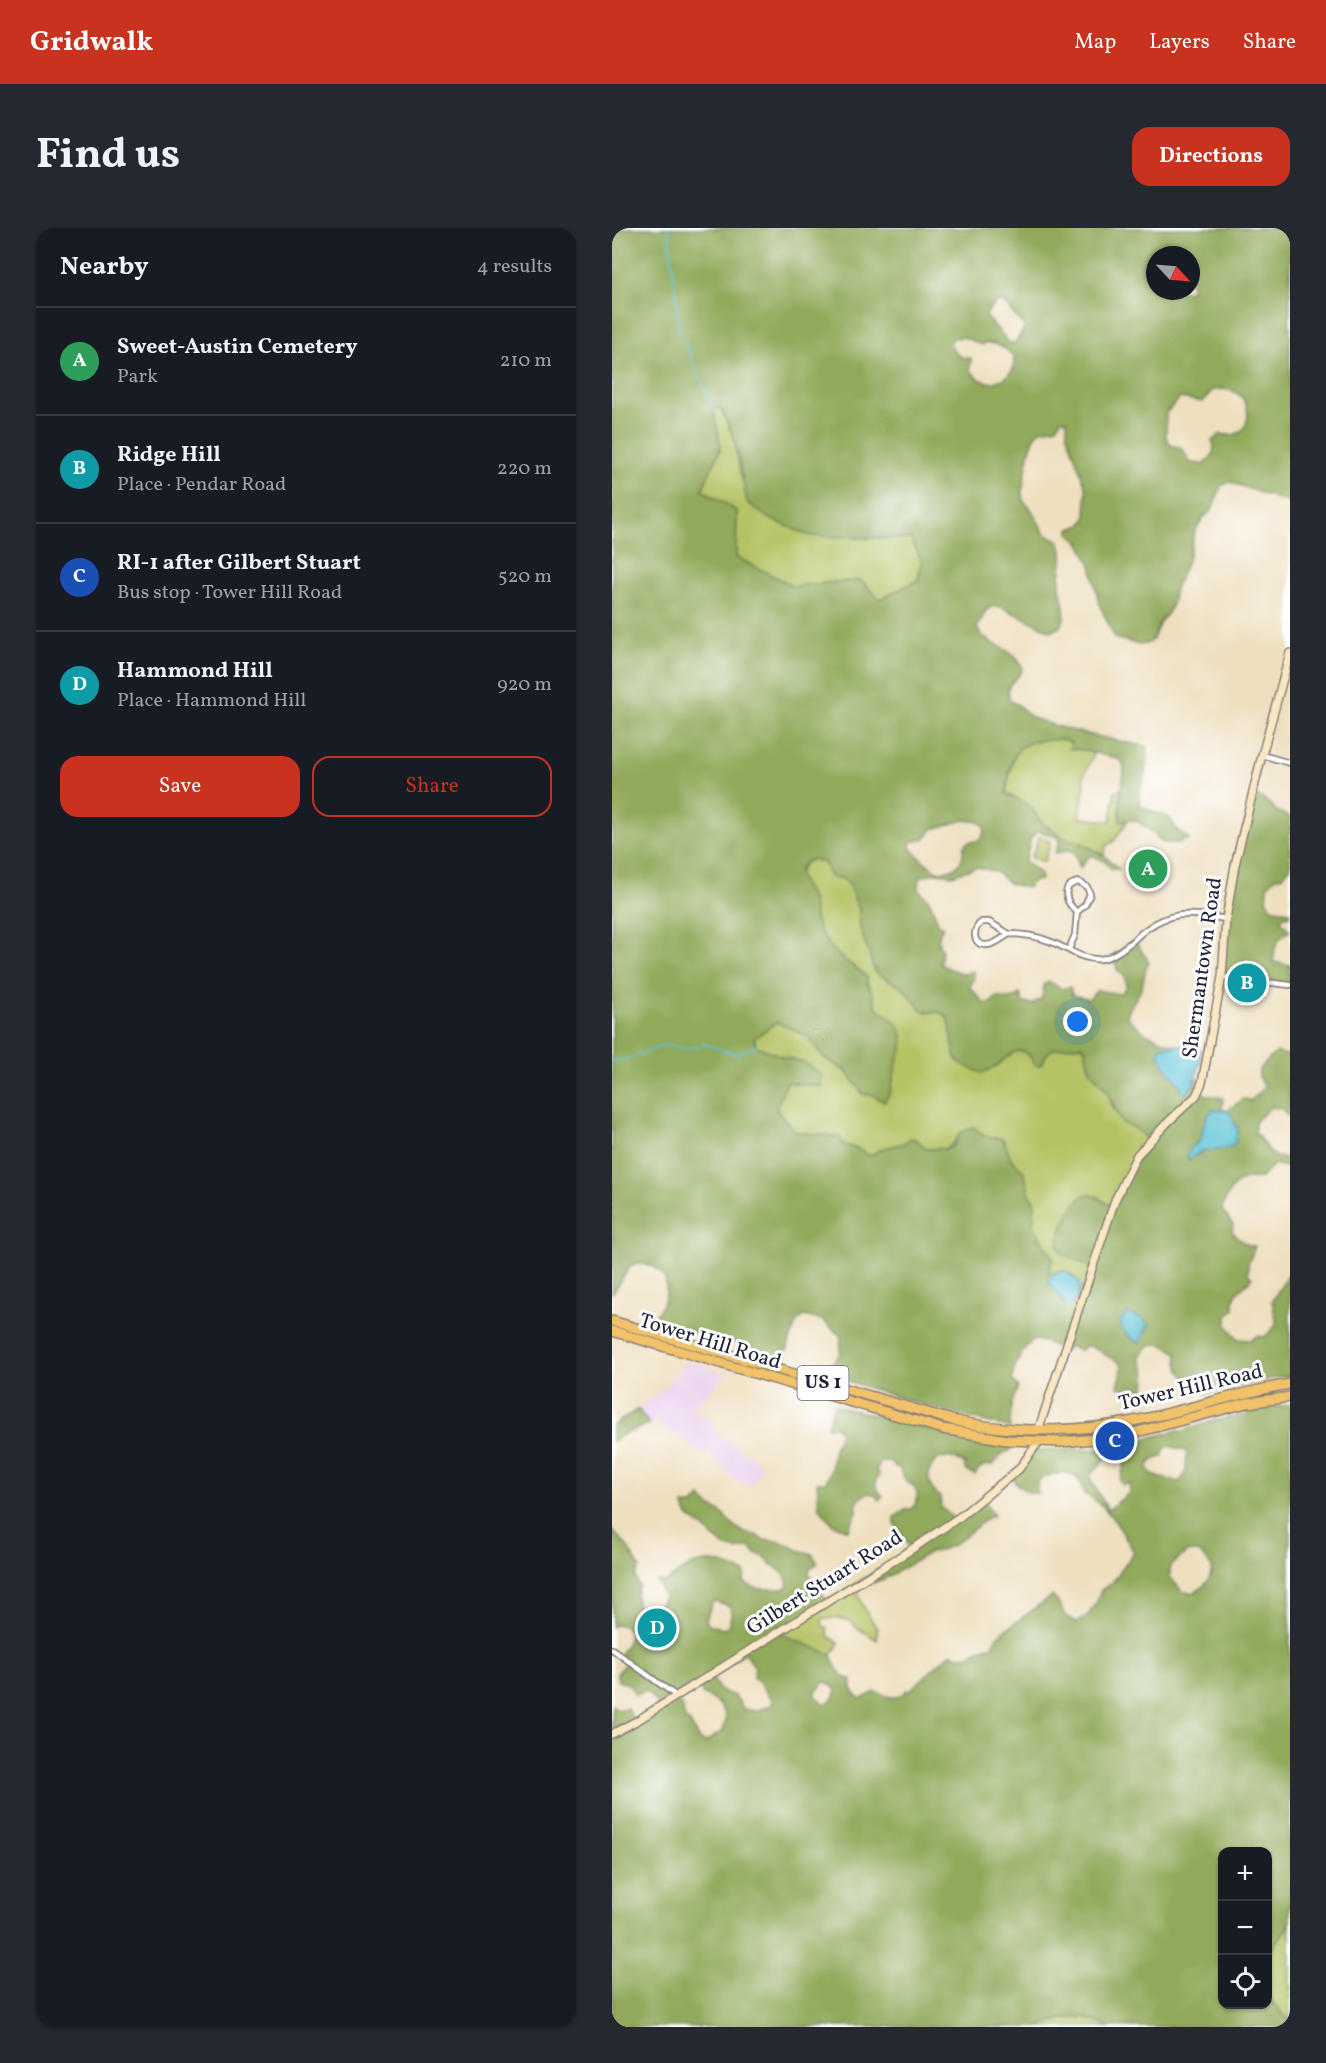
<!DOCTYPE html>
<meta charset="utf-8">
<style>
body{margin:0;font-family:Vollkorn,serif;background:#242831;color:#f1f3f6}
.controls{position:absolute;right:18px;bottom:18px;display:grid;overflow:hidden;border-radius:12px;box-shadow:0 2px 4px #0004}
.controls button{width:54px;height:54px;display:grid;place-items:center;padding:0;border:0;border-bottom:2px solid #363941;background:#171b24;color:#f1f3f6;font:30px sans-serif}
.compass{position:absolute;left:534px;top:18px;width:54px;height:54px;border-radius:50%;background:#171b24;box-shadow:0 2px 4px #0004;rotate:116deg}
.you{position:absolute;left:466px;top:794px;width:21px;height:21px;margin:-15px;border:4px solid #fff;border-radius:50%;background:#1a73e8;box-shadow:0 0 0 9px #1a73e833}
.badge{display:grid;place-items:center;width:39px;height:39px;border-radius:50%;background:#c8321e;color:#fff;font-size:20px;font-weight:700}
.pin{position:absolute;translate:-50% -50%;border:3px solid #fff;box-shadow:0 2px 6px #0006}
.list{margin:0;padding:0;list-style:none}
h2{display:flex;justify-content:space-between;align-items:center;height:78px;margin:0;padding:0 24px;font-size:26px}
h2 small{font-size:20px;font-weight:400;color:#9ea1a6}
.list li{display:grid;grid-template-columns:39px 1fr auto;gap:18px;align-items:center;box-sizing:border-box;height:108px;padding:0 24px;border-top:2px solid #363941}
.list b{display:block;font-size:22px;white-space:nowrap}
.list p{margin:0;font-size:20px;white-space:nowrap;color:#9ea1a6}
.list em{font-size:20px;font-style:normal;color:#9ea1a6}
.actions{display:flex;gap:12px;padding:18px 24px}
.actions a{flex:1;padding:14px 0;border:2px solid #c8321e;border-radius:18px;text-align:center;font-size:21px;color:#c8321e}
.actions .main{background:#c8321e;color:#fff}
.icon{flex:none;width:33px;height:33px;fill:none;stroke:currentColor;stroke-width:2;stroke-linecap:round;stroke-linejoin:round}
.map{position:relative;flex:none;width:678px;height:1799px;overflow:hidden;border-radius:18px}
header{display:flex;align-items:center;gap:36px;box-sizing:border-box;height:84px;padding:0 30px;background:#c8321e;color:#fff}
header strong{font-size:28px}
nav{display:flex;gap:33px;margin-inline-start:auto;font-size:21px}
.intro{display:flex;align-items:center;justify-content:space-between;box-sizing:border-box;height:144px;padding:0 36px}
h1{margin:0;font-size:42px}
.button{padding:15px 27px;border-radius:18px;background:#c8321e;color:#fff;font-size:21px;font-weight:700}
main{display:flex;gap:36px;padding:0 36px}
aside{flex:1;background:#171b24;border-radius:18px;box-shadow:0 2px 4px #0004}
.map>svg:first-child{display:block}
.built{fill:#ead1ed}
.green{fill:#b5c365;stroke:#6c7250;stroke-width:1.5}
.forest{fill:#90a95a;stroke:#59664a;stroke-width:1.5;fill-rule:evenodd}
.water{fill:#57c1d3;stroke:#3c7287;stroke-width:1.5}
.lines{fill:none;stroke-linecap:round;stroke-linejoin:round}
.stream{stroke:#57c1d3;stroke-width:1.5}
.street-casing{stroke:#88807d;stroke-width:8}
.secondary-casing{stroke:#88807d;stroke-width:10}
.highway-casing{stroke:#88807d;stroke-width:12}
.street{stroke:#fff;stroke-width:4.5}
.secondary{stroke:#fae7c3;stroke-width:7}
.highway{stroke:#f2c26a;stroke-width:9}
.labels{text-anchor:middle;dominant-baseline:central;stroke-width:6;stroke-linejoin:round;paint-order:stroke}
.shield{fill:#fff;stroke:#646476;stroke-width:1.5}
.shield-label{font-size:20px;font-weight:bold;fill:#22223b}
.street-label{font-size:21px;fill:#22223b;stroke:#fff}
</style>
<header>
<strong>Gridwalk</strong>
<nav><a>Map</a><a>Layers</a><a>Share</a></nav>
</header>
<div class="intro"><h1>Find us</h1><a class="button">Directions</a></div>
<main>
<aside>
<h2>Nearby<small>4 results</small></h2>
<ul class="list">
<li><span class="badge" style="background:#2e9e5b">A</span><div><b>Sweet-Austin Cemetery</b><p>Park</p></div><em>210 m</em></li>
<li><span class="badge" style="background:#0f9aa8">B</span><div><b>Ridge Hill</b><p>Place · Pendar Road</p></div><em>220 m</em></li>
<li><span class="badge" style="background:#1a4fb4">C</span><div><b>RI-1 after Gilbert Stuart</b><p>Bus stop · Tower Hill Road</p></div><em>520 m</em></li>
<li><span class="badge" style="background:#0f9aa8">D</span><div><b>Hammond Hill</b><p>Place · Hammond Hill</p></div><em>920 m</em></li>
</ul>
<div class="actions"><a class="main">Save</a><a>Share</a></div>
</aside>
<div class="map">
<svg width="678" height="1799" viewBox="0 0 678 1799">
<rect width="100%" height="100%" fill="#fff"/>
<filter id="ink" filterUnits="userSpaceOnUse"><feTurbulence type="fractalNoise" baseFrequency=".0167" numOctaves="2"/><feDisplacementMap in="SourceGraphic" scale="12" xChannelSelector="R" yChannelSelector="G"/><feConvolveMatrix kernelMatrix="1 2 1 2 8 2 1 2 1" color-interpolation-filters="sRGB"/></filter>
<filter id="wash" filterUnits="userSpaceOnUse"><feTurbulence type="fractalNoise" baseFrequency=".008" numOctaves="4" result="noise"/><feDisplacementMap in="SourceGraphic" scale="24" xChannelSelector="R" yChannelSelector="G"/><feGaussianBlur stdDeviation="1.35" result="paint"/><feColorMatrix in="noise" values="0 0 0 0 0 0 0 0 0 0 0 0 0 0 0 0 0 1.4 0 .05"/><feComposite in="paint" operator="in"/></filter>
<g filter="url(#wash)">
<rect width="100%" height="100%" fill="#eedfbf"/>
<path class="built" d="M75,1134L86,1135L114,1146L80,1182L102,1195V1200L108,1206L109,1210H113L143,1231L151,1240L138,1259L122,1250L98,1229L101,1221L100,1218L93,1225L90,1226L78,1219L76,1214L48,1199L46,1195L37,1196L26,1181L48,1164Z"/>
<path class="green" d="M108,179L122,210L129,250L242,310L299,311L310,333L306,352L268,372L248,352L181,358L124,329L125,283L90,262L109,219L101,181Z
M453,511L459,515V521L473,522L482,526L471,549L473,558L468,583L469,590L499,593L503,563L509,561L508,593L515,594L502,613L494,618L492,627L471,616L448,608L429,594L418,578L394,565C404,516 400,512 453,511Z
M427,609L439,614L432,634L419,630Z
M201,631L212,635L218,649L229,650L236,655L247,681L248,700L274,751L290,759L311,783C317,785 324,783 330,785C339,788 341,816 343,825L385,838C398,823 412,814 423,836H430C432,831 434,826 438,823C447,817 465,815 473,820L478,843L495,862L501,880L512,896L523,900L537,913L500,979L485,968L472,1035L481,1040L469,1066H467L468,1060L453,1043L439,1048L436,1046L441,1031L421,997L423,976L417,964L412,944L399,931L391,911L370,907L347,906C338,924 332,921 314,921L305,912L299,910L292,915L270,921L257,928L249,922L230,916L228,909L184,904L164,881L175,854L208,858L191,834L168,828L144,818L142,810L165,794L195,808L212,830L234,843L252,867L278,865L285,833L290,822L286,796L265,780L260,764L249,743L238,737L222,724L208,705L203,692L200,671L187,650L188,643L194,633Z
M244,1360L250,1376L265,1401V1412L244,1399L239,1393L225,1390L211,1391L210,1397L215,1400L216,1408L227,1415L220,1427L166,1405L229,1364Z
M678,1696V1793L661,1775L656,1765V1725Z
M473,1789L498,1799H423L449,1791Z"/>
<path class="forest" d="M0,0H678V275L618,254L609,258L600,282L590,291L583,303L576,331L563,361L560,376L556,385L548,394L541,411L537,415L528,417L503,410L487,375L479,337L468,315L457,305L458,301L469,297L474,291V260L455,206V192L449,191L445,199L429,202L424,206L418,222L410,264L411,272L419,281L433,306C439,310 446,309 448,316C454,330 446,344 448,358C449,372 462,397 439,403L387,378C370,378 373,389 365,399C372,419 401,416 411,441C403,457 392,452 398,473C411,477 412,486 424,491C459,505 498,510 535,519C539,539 525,558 528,578L558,590L564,601L577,611L565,615H552C539,606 526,585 508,594V571L512,539L509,532L473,522L458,521L459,515C452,510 445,511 436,512C398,512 400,535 394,565L418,578L429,594L448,608L471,616L493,628L507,641H500L492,633L480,627L475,630L468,640L462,625L457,623L443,625L447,614L445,609L426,603L419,610L413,633L428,646L429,652L419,654L416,660L398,656L384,644L365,639L340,647L323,645L308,649L307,662L317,672L327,697L331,699C326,706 325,716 330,724L328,736C336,741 343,743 352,746L361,743L362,749L358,759L373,776L380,774L384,769L398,771L408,766L411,775L421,776L430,770L432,756L438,754L450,761L458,759L460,767L477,771L485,762L508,766L514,759L513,749L506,743L500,728L522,712L537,734C531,742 533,749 530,758C527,769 517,777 515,789L533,805L562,817L551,819L553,836L574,865L581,857L584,846L586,851L584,862L595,867L611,870L610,881L615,883L631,871L640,872L653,859C638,841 653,835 665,824L678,828V890L670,881L659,879L643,894V904L657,923L664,929L675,930L678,927V937L675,939L662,936L649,950C644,950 638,950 634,951C622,953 612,971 610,982L621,997L620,1003C627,1011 633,1018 643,1018L636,1036V1046L640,1050C630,1062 621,1061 622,1081L615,1088V1098L626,1111L639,1112L645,1108L652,1109C671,1094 663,1093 660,1073L678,1044V1149H667L593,1167L598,1153L597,1147L585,1145L578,1151C566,1147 566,1136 565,1125C549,1114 539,1110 528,1129L534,1145L533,1164L522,1158L513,1161L506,1159V1157L509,1148L510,1137C503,1130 499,1131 492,1126C484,1121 483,1118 473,1118L469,1122L457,1118L454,1122C442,1120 434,1112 421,1112C410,1122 401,1137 400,1152L406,1159L399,1177L398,1200L310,1177L204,1143L206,1135L219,1136L228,1127L229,1108L210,1092L192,1088L184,1095L172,1131L137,1118L39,1094C50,1079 60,1065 51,1046L41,1038L23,1035C11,1042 10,1056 0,1065ZM543,27H579V63H543ZM390,73L413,99L404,114L397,115L374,88C376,81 383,75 390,73ZM351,109L370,117L373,115C385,115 394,119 402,129L401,142L392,151C388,151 385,153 382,154C371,156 364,149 358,142L359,130C350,132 341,125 338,116L341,110ZM612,161C616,162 622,163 626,166C641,175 641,214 609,206L600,213L602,217L601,227L591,236L579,235L568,219L560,218L554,210V185L568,170L590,174L601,162ZM108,179L122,210L135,274L156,290L198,308L299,311L310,333L306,352L268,371L248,352L181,358L124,329L125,283L90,262L109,219L101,181ZM353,592L367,594L371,597L373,602L368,612L355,615L352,618C351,636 347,641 327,644C316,638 305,628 298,618L300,614L312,611L321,601ZM201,631L212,635L218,649L229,650L236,655L247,681L248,700L263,744L290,759L311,783C317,785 324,783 330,785C343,790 337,824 347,834C353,839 363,842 370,845C375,842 382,840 387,836C401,823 412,814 423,837L427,838L436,824L441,821L469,817L473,820L478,843L495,862L507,891L512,896L523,900L537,913L510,958L501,979C490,974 484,965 472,967C458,978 448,1001 446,1018L450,1025L480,1040L469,1066H467V1053C459,1045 449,1039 439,1047L436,1046L441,1031L421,997L423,976L417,964L412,944L399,931L391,911L370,907L362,899L349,904L341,918L334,921H314L305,912L299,910L292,915L270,921L257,928L249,922L230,916L228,909L184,904L164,881L175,854L208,858L211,847L191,834L168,828L144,818L142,810L165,794L195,808L212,830L234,843L252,867L259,866L272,874L278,865L285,833L290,822L291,808L286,796L265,780L260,764L255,756V749C245,739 231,733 222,723C214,714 206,702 203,690C202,685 202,678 200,672C195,658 173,640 201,631ZM600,882H610L618,885L594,922L578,931L580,919L589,912C590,901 592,890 600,882Z
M640,567C656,572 654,573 665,583C669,586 674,586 678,590V640L669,649H664L655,658V673L662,681L678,683V687L670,689L669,693L678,703C664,710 663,718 661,734L678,737V757L607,746C609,686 627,626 640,567Z
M222,1177L366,1214L398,1218V1223L391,1225L381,1237C372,1236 367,1239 363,1247L353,1242V1236L346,1232L335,1229L333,1231L328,1230C312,1239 314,1259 328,1269L329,1279L343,1292L371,1272L382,1288L377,1289L341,1317L323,1324L320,1323L272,1351L231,1364L299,1321L283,1297V1289L295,1281H299C309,1272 307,1258 294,1254L287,1240L282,1238L278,1233L269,1234L264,1242L267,1247C261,1255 264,1261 271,1268L268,1272L262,1266L256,1265C247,1271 243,1273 245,1284L236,1302L221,1296L207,1279L205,1254H213C220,1246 219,1237 221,1226C222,1218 227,1212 228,1203L223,1198L215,1199Z
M678,1177V1696L656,1725V1624H610V1776H656V1765L661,1775L678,1793V1799H498L473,1789L449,1791L423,1799H0V1477L5,1482L15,1480L22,1493L47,1477L34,1463L23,1467L17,1456L6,1453L5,1446L15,1432L8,1426L15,1416L18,1403L12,1398L4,1396L0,1399V1354L2,1352L0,1342V1302L14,1317L28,1340C22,1347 23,1351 27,1358L24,1366L25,1378L41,1383L49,1375L52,1369L45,1353L54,1354C86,1330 96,1328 133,1345L132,1354C143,1363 159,1361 172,1361L176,1357C175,1341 159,1340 152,1328L144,1326L138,1319C113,1327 106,1312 89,1298C79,1290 75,1291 72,1277H81L89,1269L96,1277L110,1285L119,1296L133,1305L144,1307L151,1312L168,1313L186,1322L200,1326L206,1335L198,1341L197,1347L215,1372L167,1405L220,1427C221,1436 229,1451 240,1451C238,1459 242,1467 249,1471L263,1464L278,1469H285L293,1465L294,1462L297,1463L339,1425C358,1435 362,1419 380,1418L385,1408L440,1368C453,1378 446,1386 465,1394L477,1386L484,1376L489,1362L500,1355L522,1324C511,1305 493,1273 472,1266C470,1256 465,1247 455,1245C449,1243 451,1246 445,1246C434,1247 421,1249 426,1265C414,1266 406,1258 399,1249L421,1222L485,1221L509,1217L567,1202L568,1204L603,1192L635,1187L651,1181ZM557,1218L572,1222L575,1226C573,1237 577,1247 566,1254C559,1252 549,1251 542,1247C529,1239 539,1231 550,1229L553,1220ZM497,1227H507L513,1234L508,1254L511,1257L518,1255L516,1266L496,1282L479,1252L478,1247ZM575,1324H587L600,1339C599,1353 593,1357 582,1365L571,1364L558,1349V1338ZM103,1373L117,1378L120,1384L116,1398L111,1401L96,1396L94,1391L100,1375ZM133,1425L143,1439L141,1451L147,1453L156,1467L161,1472L159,1478L143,1483L132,1481L123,1468L108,1463L98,1446ZM212,1454L217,1455L224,1462V1467L216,1475H211L204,1468V1464ZM85,1455L91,1466L106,1475L111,1481L114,1491L111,1503L94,1514L87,1512L78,1495L73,1491L70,1478L63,1468Z
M26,1181L37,1196L12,1206L0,1214V1198Z"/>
<path class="water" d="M569,817L581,819L589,823V833L581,857L574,865H572C566,850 548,838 547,822L551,819Z
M600,882H610L618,885L626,902L623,915L617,920L590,923L578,931H576L575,928L580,919L589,912C590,901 592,890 600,882Z
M453,1043L467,1053C469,1062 466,1072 458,1077L452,1075L437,1054L440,1046Z
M515,1086L527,1089L537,1096L528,1115C518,1109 510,1105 508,1093Z"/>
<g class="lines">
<path class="stream" d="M56,0L68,103L101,181
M0,831L11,833L53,817L77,821L92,816L124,826L144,818"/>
</g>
</g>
<g filter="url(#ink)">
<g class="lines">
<defs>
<path id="street" d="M650,527L678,535
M370,694H377L397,706C390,710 383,717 375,717C360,718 360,700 370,694Z
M397,706C411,706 424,708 437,713C454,719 470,733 489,731C502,729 514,719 524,710C553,682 577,684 614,691
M457,721L463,707L465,684L473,677L478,666L475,659L467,654C447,657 454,675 465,684
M610,749L678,757
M0,1421L63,1467"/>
<path id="secondary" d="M426,1203L503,972L525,927L555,895L584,868L590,855L610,749L614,691L623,637L650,527L678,425
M0,1506L26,1492L300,1321L349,1288L407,1241L427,1213"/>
<path id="highway" d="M0,1093L340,1192C410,1208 479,1204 549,1187C592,1177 634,1163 678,1156
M0,1103L331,1201L395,1212L449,1214L506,1209L635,1175L678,1169"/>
</defs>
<use href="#street" class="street-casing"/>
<use href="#secondary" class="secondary-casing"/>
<use href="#highway" class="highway-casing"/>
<use href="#street" class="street"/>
<use href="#secondary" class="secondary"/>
<use href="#highway" class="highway"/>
</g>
</g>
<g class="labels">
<rect class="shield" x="185.5" y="1138" width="51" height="34" rx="4.5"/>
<g class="shield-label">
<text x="211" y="1155">US 1</text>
</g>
<g class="street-label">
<text transform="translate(591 740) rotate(-82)">Shermantown Road</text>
<text transform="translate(98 1114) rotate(17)">Tower Hill Road</text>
<text transform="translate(579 1160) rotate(-13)">Tower Hill Road</text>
<text transform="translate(213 1355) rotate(-32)">Gilbert Stuart Road</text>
</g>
</g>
</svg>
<div class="controls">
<button>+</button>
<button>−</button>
<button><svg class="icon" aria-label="locate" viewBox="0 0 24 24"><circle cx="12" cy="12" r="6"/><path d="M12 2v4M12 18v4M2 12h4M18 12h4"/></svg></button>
</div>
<svg class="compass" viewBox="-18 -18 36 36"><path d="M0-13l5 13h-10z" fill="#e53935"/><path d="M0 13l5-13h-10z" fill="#9ea1a6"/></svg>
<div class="you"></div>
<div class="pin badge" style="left:536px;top:641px;background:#2e9e5b">A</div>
<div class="pin badge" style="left:635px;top:755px;background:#0f9aa8">B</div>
<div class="pin badge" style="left:503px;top:1213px;background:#1a4fb4">C</div>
<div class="pin badge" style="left:45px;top:1400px;background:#0f9aa8">D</div>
</div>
</main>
